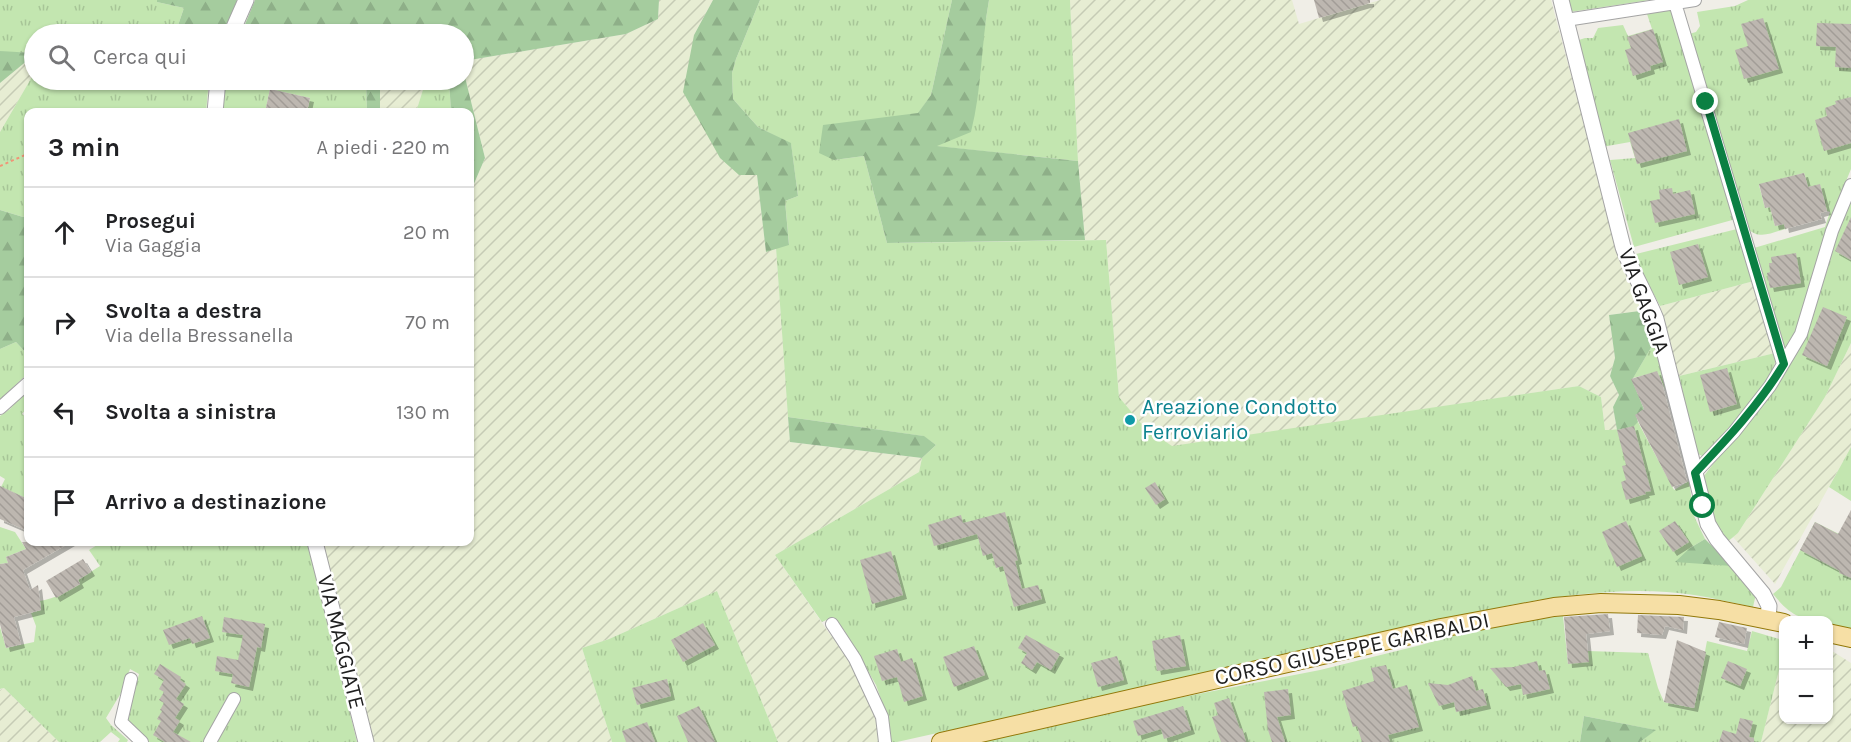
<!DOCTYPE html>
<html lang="it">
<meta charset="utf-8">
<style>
body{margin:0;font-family:Karla,sans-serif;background:#f6f6f6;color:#202124}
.controls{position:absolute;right:18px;bottom:18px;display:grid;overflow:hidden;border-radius:12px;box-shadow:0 2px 4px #0004}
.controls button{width:54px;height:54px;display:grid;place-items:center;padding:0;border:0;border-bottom:2px solid #e0e0e0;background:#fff;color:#202124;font:30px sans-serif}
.stop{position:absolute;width:18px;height:18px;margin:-14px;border:4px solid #0b8043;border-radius:50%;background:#fff}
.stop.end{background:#0b8043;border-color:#fff;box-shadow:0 2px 6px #0008}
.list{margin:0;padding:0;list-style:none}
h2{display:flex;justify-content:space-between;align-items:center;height:78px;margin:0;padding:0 24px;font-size:26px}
h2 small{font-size:20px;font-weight:400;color:#757577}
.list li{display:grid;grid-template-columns:39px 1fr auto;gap:18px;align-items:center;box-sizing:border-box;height:90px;padding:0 24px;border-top:2px solid #e0e0e0}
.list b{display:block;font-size:22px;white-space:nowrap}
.list p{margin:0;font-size:20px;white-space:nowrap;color:#757577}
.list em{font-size:20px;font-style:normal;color:#757577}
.icon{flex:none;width:33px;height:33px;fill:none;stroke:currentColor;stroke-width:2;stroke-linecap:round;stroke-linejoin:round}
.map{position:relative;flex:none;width:1851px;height:742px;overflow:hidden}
.search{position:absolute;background:#fff;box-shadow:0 2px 4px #0004;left:24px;top:24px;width:450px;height:66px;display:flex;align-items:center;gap:15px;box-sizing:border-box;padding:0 21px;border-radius:33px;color:#757577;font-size:22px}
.panel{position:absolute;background:#fff;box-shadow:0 2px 4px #0004;left:24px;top:108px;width:450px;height:438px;border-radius:12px}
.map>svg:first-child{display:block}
.farmland{fill:url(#farmland-furrows)}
.grass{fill:url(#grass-tufts)}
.forest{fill:url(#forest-firs)}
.building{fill:url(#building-back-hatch);filter:url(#shadow)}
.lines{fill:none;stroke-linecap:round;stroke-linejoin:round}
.minor-casing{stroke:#a4a4a4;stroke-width:14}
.tertiary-casing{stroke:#a4a4a4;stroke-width:17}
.primary-casing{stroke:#927809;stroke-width:20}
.path{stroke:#f29476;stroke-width:2;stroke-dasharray:3 3;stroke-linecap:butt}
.minor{stroke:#fff;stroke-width:12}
.tertiary{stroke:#fff;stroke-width:15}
.primary{stroke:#f6dfa5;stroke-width:18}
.route{stroke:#0b8043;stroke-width:8}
.culture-dot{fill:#0f9aa8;stroke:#fff;stroke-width:2}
.labels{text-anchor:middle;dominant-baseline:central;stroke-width:5;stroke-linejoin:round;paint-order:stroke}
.street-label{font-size:22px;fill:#202020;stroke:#fff}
.culture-label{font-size:22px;fill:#0d838f;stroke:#fff;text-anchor:start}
</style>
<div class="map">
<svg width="1851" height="742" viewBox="0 0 1851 742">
<defs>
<pattern id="farmland-furrows" width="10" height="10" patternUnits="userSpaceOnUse" patternTransform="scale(1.5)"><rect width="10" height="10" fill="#e7edd3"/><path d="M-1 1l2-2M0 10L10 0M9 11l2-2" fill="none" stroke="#c6cbb5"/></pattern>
<pattern id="grass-tufts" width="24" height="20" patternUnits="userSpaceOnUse" patternTransform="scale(1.5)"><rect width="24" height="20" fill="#c3e6b0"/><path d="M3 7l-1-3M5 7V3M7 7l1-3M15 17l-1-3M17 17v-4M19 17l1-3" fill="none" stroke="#a7c597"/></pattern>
<pattern id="forest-firs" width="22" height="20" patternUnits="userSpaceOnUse" patternTransform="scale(1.5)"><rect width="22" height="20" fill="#a5cc9e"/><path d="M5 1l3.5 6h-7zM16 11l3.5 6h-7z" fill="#8eaf88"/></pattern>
<pattern id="building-back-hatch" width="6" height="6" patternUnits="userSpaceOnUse" patternTransform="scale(1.5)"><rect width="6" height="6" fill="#bdb7b0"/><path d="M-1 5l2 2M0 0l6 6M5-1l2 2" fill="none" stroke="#a29d97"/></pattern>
<filter id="shadow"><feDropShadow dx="4" dy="4" stdDeviation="0" flood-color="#0004"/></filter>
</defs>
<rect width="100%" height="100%" fill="#f0eee7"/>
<path class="farmland" d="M659,0H713L694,35L757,175L766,251L776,248L790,442L922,458L919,472L775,555L829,633L851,659L879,718L881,742H778L717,591L609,639L582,648L612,742H373L323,542H470V193L485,158L464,73V61L626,34L658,19Z
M1070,0H1292L1299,24L1380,0H1551L1617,248L1647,310L1609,315L1615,358L1610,376L1619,395L1613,407L1617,430H1605L1601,397L1579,386L1172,447L1145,428L1119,397L1106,240H1085L1078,161Z
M34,55L33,75L0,132V83Z
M380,80H426L416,112H380Z
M1754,281L1775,353L1679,376L1660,306Z
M1851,343V447L1775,584L1733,537L1738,533L1825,397Z
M1829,649L1851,663V742H1761L1783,654L1784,720H1828Z
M4,688L59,742H0V690Z"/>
<path class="grass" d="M0,0H157V2L184,8L175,34H34V53L2,52L0,51Z
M760,0H952L931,95L918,114L834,160L864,156L887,243L1106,240L1119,397L1145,428L1172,446L1579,386L1601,397L1605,430C1616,430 1629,429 1638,422L1674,490L1689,481L1694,516L1705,539L1690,548L1732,566L1756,594L1753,607C1734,603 1714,598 1694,595C1635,586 1573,594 1515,604L897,742H890L887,716L876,685L844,630L833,617L822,622L775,555L919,472L922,458L936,445L923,436L788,417L776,248L789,244L785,201L798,196L791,144L758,127L733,99L732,73L736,59Z
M989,0H1070L1078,161L935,146L985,25Z
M1568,0H1650L1570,12Z
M1748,0H1851V169L1835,208L1805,313L1787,348L1784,350L1754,248L1825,227L1830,212L1827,211L1820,185L1808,187L1804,173L1759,185L1765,208L1770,207L1775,226L1784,224L1786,230L1785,229C1769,234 1758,240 1746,227L1689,34L1696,32L1700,26L1697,12L1735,6Z
M1673,9L1736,219L1634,247L1610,160L1635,158L1630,142L1602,147L1579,40L1585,38H1593L1598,28L1623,25L1628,36L1652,29L1647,14Z
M34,68V80H209L206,112H28V216L23,217L0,210V132L33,75Z
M226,80H366L367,112H307L310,98L270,89L265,112H221Z
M426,80H449L451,112H416Z
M1851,193V343L1825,397L1738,533L1726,543C1714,523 1706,501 1703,477L1784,373Z
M1737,229L1754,281L1660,306L1639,266L1636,254Z
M1655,341L1674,408L1657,372L1633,378Z
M16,342L28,355V373L0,400V349Z
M1775,353C1783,373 1724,434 1710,451L1702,456L1697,453L1679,376Z
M28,388V407L22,414L28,418V499L1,487L5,479L0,476V416L10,409Z
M1851,447V501L1829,487Z
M1815,522L1851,540V630L1829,625L1828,620C1800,620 1791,616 1773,594L1781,587Z
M0,527L15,532L26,549L6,557L8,563L0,564Z
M102,542H309L357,742H148L127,721L139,674L130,669L121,693L106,718L111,725L128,740L127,742H118L120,739L111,732L100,742H59L4,688L0,689V627L6,648L34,642L36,626L31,613L41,610L40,601C56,598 66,592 80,584L78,580L100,566L89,550Z
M717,591L778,742H612L582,648L609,639Z
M1563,616L1568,664L1588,651L1648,653L1658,688L1664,702L1694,708L1707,641L1747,651L1752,631L1783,640V654L1761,742H1640L1655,730L1584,716L1580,742H974L1086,716L1320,670L1421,645L1491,625Z"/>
<path class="forest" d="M157,0H237L225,34H175L184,8L157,2Z
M255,0H659L658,19L626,34L464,61V34H241Z
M713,0H760L736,59L732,73L733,99L758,127L791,143L798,196L785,201L789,245L766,252L757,175H739L720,158L683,92L694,35Z
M952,0H989C981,44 982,89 971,132L937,146L1078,161L1085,240L887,243L864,156L834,160L819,153L823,125L918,113L931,95Z
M0,51L34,53V55L0,83Z
M464,73L485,158L470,193V112H451L449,80H464Z
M366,80H380V112H367Z
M0,210L23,217L28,216V355L16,342L0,349Z
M1647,310L1655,341L1632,380L1644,409L1636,415L1638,422L1634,426L1617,430L1613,407L1619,395L1610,376L1615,358L1609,315Z
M788,417L924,436L936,445L922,458L790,442Z
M1705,539L1732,566L1675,562L1690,548Z
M1584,716L1656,730L1640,742H1580Z"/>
<path class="building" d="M1314,0H1370V3L1319,18Z
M1763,18L1779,69L1744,79L1735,50L1748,46L1741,24Z
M1817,23L1851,24V68L1835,67L1836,47L1816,46Z
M1653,29L1663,62L1650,66L1651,70L1633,76L1625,50L1631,48L1627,37Z
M270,89L310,98L307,112H265Z
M1851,97V143L1824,151L1815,120L1827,116L1825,108L1836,104L1835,101Z
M1679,119L1687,151L1637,164L1628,133Z
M1804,173L1808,187L1820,184L1827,211L1820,213L1822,219L1785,229L1784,224L1775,226L1770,207L1765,208L1759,184Z
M1672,188L1673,194L1690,190L1695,214L1655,223L1650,201L1660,199L1659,190Z
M1851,217V260L1835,251Z
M1698,244L1708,277L1679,285L1670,252Z
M1796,253L1801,283L1770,288L1767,273L1770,272L1769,263H1772L1771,257Z
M1823,307L1847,317L1827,366L1802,355Z
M1727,368L1737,404L1710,412L1700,375Z
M1657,371L1662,383L1687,482L1672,487L1635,415L1644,409L1631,379Z
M1634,426L1651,491L1645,492L1646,494L1626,500L1621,482L1626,480L1622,466L1626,465L1617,430Z
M1155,482L1165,499L1156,505L1145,488Z
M0,486L28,499V531L0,519Z
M1851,510V578L1839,573L1840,571L1800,550L1815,522L1838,534Z
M1005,512L1018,560L1015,561L1022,589L1038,585L1042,599L1014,607L1003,566L996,568L992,553L983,556L977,534L934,546L928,525L961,515L963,523Z
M1626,521L1642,556L1617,567L1602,532Z
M1675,521L1689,542L1673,552L1659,531Z
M22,542H71L23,570L30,590L38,585L41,610L14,617L21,644L6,648L0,624V564L8,563L6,557L26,549Z
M891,551L903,595L872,604L860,560Z
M83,559L91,572L78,580L80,584L56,598L46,581Z
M1608,614L1610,631L1586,634L1589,662L1568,664L1564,617Z
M1638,615L1684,617L1683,630L1665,626L1662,635L1637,633Z
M202,616L210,638L192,644L190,638L169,645L163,630Z
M224,617L265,624L261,648L257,647L249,687L231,683L233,674L215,671L217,656L238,660L243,635L222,632Z
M1719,622L1747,628L1744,644L1715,637Z
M703,623L715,645L683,662L671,640Z
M1026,635L1060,654L1051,670L1037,662L1032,670L1021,663L1027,653L1018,648Z
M1180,635L1186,666L1157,671L1152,641Z
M1677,640L1706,652L1694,708L1664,702Z
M974,646L985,675L954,687L943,657Z
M897,649L901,662L912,658L923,696L904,702L897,677L882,681L874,656Z
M1117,656L1124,680L1098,687L1091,663Z
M1537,661L1539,671L1545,670L1550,689L1523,695L1521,684L1506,687L1490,668L1514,667Z
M1728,661L1747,669L1740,686L1721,678Z
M160,664L181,677L180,680L186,684L176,699L184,704L175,718L180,721L173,732L191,742H165L153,735L161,721L157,719L162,711L160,710L164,703L159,700L164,692L159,689L164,680L154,674Z
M1386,665L1393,689L1407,685L1419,727L1388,735L1390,742H1362L1357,726L1353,727L1342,691L1374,681L1371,668Z
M1472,676L1476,691L1483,689L1487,705L1456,712L1454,702L1439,706L1428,683L1448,685Z
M667,679L671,696L637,705L632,688Z
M1288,689L1291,715L1277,717L1285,742H1272L1268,730L1264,692Z
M1229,698L1240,729L1242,728L1246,742H1221L1212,717L1218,715L1214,703Z
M699,706L715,742H688L677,716Z
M1183,706L1191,730L1164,739L1161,729L1138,736L1133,721Z
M1740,718L1753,721L1749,737L1754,738V742H1719L1723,730L1736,734Z
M647,722L655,742H626L622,731Z"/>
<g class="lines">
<defs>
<path id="minor" d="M1675,3L1783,364
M1566,20L1695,0
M0,408L28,383
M1695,473L1734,432L1770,386L1801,334L1832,231L1851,185
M832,624L855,659L882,717L885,742
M131,679L121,722L142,742
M210,742L234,699"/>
<path id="tertiary" d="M1561,0L1623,247C1632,272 1646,294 1656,319L1708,524L1717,539L1763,594L1769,606L1768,619
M231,34L246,0
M215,112L218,80
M315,542L366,742"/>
<path id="primary" d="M1828,633L1851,638
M941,742L1441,628L1554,607L1601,603L1679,605L1719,610L1784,623"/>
</defs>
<use href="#minor" class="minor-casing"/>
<use href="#tertiary" class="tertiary-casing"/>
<use href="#primary" class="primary-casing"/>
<path class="path" d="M155,112C164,109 175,108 184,112
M0,166L25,155L28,151"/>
<use href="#minor" class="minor"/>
<use href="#tertiary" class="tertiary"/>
<use href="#primary" class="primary"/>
</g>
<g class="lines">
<path class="route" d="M1703,506L1695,473C1727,439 1759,405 1784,364L1706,102"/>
</g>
<circle class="culture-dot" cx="1130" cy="420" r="6"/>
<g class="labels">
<g class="street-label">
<text transform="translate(1644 301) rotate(70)">VIA GAGGIA</text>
<text transform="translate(341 642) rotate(76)">VIA MAGGIATE</text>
<text transform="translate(1352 649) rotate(-12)">CORSO GIUSEPPE GARIBALDI</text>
</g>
<g class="culture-label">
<text x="1142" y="407">Areazione Condotto<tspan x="1142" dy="25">Ferroviario</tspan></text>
</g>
</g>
</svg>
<div class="controls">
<button>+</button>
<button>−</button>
</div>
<div class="stop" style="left:1703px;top:506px"></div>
<div class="stop end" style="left:1706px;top:102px"></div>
<div class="search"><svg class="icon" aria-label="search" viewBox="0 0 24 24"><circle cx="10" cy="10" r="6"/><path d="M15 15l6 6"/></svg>Cerca qui</div>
<section class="panel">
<h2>3 min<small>A piedi · 220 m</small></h2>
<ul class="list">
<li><svg class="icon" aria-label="ahead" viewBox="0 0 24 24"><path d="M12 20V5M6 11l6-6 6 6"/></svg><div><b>Prosegui</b><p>Via Gaggia</p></div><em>20 m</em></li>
<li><svg class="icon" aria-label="right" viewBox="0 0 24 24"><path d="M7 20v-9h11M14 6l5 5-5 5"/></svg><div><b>Svolta a destra</b><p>Via della Bressanella</p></div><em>70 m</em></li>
<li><svg class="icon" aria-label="left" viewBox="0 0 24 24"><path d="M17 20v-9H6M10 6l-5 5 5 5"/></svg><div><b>Svolta a sinistra</b></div><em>130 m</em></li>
<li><svg class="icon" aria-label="arrive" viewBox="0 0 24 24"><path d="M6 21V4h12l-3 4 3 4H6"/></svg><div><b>Arrivo a destinazione</b></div></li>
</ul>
</section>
</div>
